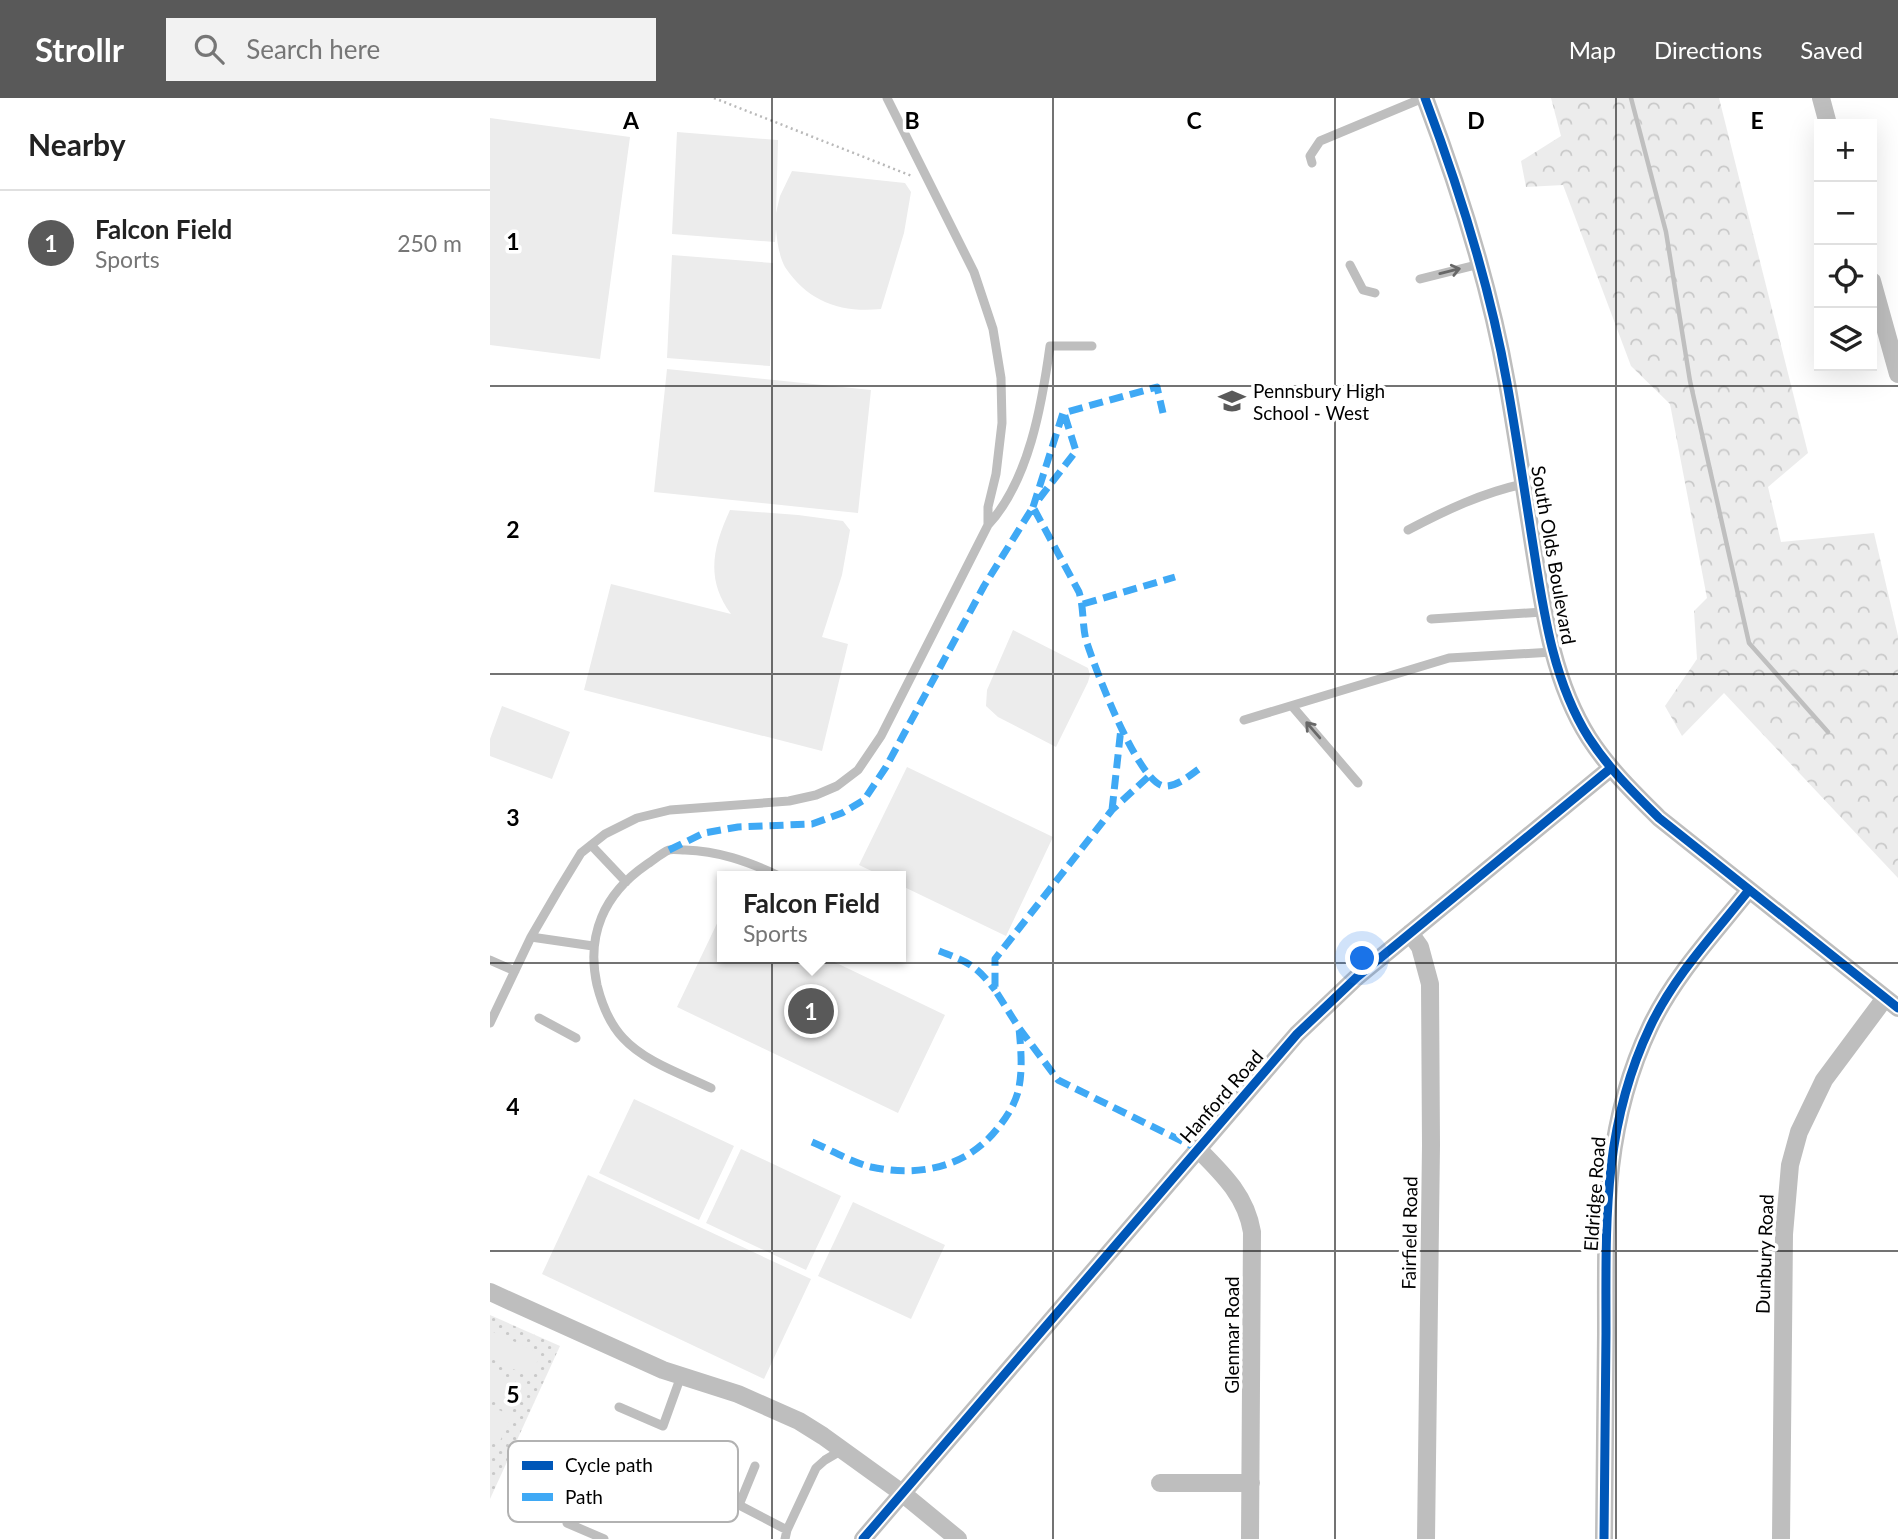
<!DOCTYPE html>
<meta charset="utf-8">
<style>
body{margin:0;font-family:Lato,sans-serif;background:#f2f2f2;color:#222}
.controls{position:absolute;right:21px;top:21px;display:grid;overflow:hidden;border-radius:0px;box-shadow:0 7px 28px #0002}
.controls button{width:63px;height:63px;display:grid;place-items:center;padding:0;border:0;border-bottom:2px solid #e0e0e0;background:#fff;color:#222;font:35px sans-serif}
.you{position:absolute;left:873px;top:861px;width:24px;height:24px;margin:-18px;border:5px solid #fff;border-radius:50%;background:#1a73e8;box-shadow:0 0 0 10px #1a73e833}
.badge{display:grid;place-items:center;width:46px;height:46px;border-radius:50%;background:#595959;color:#fff;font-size:23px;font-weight:700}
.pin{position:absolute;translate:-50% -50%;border:4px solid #fff;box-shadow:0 2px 7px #0006}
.popup{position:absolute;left:227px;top:773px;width:189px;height:91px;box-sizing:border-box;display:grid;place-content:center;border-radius:0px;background:#fff;filter:drop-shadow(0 2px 5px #0005);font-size:23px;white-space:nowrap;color:#767676}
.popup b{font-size:26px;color:#222}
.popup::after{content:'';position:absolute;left:50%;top:100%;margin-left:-14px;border:14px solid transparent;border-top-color:#fff}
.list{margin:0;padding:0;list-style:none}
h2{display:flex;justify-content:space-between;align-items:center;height:91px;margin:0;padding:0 28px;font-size:30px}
h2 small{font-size:23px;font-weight:400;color:#767676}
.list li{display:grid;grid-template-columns:46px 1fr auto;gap:21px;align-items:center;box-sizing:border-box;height:105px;padding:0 28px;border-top:2px solid #e0e0e0}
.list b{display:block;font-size:26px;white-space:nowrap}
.list p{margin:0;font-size:23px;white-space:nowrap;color:#767676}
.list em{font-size:23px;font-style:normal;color:#767676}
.icon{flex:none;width:38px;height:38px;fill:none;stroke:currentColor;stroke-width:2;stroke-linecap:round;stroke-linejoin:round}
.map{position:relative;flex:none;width:1408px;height:1441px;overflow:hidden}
header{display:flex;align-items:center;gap:42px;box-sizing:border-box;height:98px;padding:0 35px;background:#595959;color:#fff}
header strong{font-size:33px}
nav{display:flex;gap:38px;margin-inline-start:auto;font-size:24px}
.search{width:490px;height:63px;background:#f2f2f2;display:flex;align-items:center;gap:18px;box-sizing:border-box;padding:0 24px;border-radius:0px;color:#767676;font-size:26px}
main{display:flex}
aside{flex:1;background:#fff}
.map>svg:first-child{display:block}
.forest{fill:url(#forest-crowns)}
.park{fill:url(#park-dots)}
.garden{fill:#ececec}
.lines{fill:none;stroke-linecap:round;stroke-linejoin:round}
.stream{stroke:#bfbfbf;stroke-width:4.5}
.path{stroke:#b9b9b9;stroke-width:2.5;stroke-dasharray:2 3.5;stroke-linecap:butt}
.service{stroke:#bebebe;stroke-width:9}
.minor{stroke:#bebebe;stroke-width:18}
.quiet{stroke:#3fa9f5;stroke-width:7;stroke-dasharray:14 7;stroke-linecap:butt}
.cycleway-casing{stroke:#fff;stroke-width:13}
.cycleway{stroke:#0057b8;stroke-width:9}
.oneway{stroke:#686868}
.grid{fill:none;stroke:#000;stroke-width:2;stroke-opacity:0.55}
.labels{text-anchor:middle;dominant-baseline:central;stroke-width:7;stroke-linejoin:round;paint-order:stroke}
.poi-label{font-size:19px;fill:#000;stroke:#fff;text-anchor:start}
.street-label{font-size:19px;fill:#000;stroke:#fff}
.key{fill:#fff;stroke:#b2b2b2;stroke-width:2}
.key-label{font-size:19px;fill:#000}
.grid-label{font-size:23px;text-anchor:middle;font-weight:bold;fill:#000;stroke:#fff;stroke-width:7;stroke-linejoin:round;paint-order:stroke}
</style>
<header>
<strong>Strollr</strong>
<div class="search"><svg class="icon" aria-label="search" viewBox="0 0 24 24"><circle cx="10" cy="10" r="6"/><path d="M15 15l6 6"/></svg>Search here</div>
<nav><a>Map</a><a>Directions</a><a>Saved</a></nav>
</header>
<main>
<aside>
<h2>Nearby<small></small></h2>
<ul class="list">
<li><span class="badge">1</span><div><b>Falcon Field</b><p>Sports</p></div><em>250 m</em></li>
</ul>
</aside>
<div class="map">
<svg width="1408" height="1441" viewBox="0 0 1408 1441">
<defs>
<pattern id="forest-crowns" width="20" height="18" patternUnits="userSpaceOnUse" patternTransform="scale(1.75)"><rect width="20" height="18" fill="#ececec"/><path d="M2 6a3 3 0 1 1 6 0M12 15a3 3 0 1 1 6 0" fill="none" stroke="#c9c9c9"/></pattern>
<pattern id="park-dots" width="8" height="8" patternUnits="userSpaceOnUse" patternTransform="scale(1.75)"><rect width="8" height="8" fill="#ececec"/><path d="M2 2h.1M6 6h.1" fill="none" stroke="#c9c9c9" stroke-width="1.8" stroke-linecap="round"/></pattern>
</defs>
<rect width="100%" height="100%" fill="#fff"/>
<path class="forest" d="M1061,0H1229L1318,355L1278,389L1291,444L1384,435L1408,538V780L1234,595L1192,638L1175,608L1207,561L1204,513L1217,500L1180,306L1141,268L1073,87L1036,89L1031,63L1071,38Z"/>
<path class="park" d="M0,1217L70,1248L0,1401Z"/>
<path class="garden" d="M0,20L140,39L110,261L0,247Z
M187,34L288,42L286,115L290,98L302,73L415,85L421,94L414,135L391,211C351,215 318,204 295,169C289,158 287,143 286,131L285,144L182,136Z
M182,157L283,165L280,268L177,260Z
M177,271L381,292L368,415L164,394Z
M240,412L308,417L353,423L360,432L352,477L332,539L358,546L332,653L94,592L121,486L241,516C215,481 223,449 240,412Z
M523,532L598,570L600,577L598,584L566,649L508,619L496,608L497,592Z
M12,608L80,634L62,681L0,658V641Z
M417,669L563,739L516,838L410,787V778H392L369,767Z
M232,815V859H334L455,917L408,1015L187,909Z
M144,1001L244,1048L209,1122L109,1075Z
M251,1051L351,1098L316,1172L216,1125Z
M98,1077L321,1181L274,1281L52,1176Z
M363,1104L455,1147L421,1221L328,1178Z
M1,1233L51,1256L40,1279L0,1260Z
M0,1272L36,1288L26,1311L0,1300Z
M0,1308L22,1318L10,1343L0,1338Z"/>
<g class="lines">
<path class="stream" d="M1141,0L1176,134L1200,283L1259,545L1338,634"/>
<path class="path" d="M224,0L422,78"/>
<path class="service" d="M822,65L820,58L830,43L933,0
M860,167L873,192L885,195
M930,181L990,166
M498,427C539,383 552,306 560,248H602
M918,432C956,412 992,395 1033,386
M941,521L1053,514
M802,608L868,685
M754,622L959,560L1063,554
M101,747L136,784
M41,839L103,848
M0,862L25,873
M49,920L86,940
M0,925L41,839L69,791L91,755L115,736L147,720L180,712L299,703L326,697L347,688L368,672L391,638L498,427V409L506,376L512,325L511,280L503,231L484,174L397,0
M221,990C192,976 155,964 133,940C119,925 112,907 107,887C96,837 114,796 156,767C163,763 171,755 179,752C183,751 190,752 195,752C228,753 257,763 287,777
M129,1309L173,1328L191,1278
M265,1368L249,1407L297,1432L295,1441
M77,1425L114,1441
M297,1432L326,1370L335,1362L352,1352"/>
<path class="minor" d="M935,0C970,93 1000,188 1017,285C1027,341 1035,397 1044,453C1054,517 1064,585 1099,640C1119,671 1144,695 1169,720L1408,910
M1331,0L1338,26
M1382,183L1408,276
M920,835L930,849L940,886L941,1047L936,1441
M708,1051C733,1076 756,1098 762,1134L760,1441
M0,1194L173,1272L248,1296L309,1323L333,1338L412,1395L468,1441
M670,1385H761
M373,1441L807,936L867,879L1121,670
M1114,1441C1115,1372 1115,1303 1116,1235C1116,1126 1112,1030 1160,929C1184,878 1224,836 1259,792
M1291,1441L1294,1136L1300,1067L1309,1034L1334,982L1395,900"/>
<path class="quiet" d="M549,401L586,353L574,315
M543,409L573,315L667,289L673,315
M593,506L685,479
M658,679L622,712L505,861V892L529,930L568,982L708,1051
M622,712L631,630
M179,752L214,735L248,729L322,726L352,715L374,702L396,669L494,488L543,409L589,494C594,510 592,526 596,542C604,568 648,685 674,688C688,689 701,676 712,669
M449,853C478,864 486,867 505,892
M322,1044C341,1052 361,1064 381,1069C428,1079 476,1070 507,1031C516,1020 524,1008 528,994C533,973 531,952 529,930"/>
<defs>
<path id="cycleway" d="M935,0C970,93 1000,188 1017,285C1027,341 1035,397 1044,453C1054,517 1064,585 1099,640C1119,671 1144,695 1169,720L1408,910
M373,1441L807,936L867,879L1121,670
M1114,1441C1115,1372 1115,1303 1116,1235C1116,1126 1112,1030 1160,929C1184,878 1224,836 1259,792"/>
</defs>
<use href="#cycleway" class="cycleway-casing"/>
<use href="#cycleway" class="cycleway"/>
</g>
<defs><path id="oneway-shaft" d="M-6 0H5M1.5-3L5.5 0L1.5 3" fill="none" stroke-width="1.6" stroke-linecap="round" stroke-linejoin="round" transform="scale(1.75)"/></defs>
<g class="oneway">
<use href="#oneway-shaft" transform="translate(960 173) rotate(-14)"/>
<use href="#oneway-shaft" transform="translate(823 632) rotate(-131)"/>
</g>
<path class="grid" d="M282,0V1441M563,0V1441M845,0V1441M1126,0V1441M0,288H1408M0,576H1408M0,865H1408M0,1153H1408"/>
<defs>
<symbol id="school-bare" viewBox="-9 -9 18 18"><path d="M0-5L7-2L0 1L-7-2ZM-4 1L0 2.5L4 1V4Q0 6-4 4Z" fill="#595959" stroke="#fff" stroke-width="2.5" paint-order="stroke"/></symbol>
</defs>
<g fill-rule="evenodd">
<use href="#school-bare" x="723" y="284" width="38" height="38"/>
</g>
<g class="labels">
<g class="poi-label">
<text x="763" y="292">Pennsbury High<tspan x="763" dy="22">School - West</tspan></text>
</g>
<g class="street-label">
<text transform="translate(1064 457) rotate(80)">South Olds Boulevard</text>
<text transform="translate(731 998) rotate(-49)">Hanford Road</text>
<text transform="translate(1104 1096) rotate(-86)">Eldridge Road</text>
<text transform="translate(919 1135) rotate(-89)">Fairfield Road</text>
<text transform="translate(1274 1156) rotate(-88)">Dunbury Road</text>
<text transform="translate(741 1237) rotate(-90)">Glenmar Road</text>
</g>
</g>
<rect x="18" y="1343" width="230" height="81" rx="10" class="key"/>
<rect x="32" y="1363" width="31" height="9" fill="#0057b8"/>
<rect x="32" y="1395" width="31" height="8" fill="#3fa9f5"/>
<g class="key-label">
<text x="75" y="1374">Cycle path</text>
<text x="75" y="1406">Path</text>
</g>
<g class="grid-label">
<text x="141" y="31">A</text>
<text x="422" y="31">B</text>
<text x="704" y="31">C</text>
<text x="986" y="31">D</text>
<text x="1267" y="31">E</text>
<text x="23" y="152">1</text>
<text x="23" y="440">2</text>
<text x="23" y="728">3</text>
<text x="23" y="1017">4</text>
<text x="23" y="1305">5</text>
</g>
</svg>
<div class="controls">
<button>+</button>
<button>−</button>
<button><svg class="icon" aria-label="locate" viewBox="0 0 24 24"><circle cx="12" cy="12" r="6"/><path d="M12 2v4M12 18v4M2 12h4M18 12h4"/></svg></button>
<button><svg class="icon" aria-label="layers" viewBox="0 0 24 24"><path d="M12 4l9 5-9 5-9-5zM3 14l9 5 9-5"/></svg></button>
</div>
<div class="you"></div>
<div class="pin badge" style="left:321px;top:913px">1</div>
<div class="popup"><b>Falcon Field</b>Sports</div>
</div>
</main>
